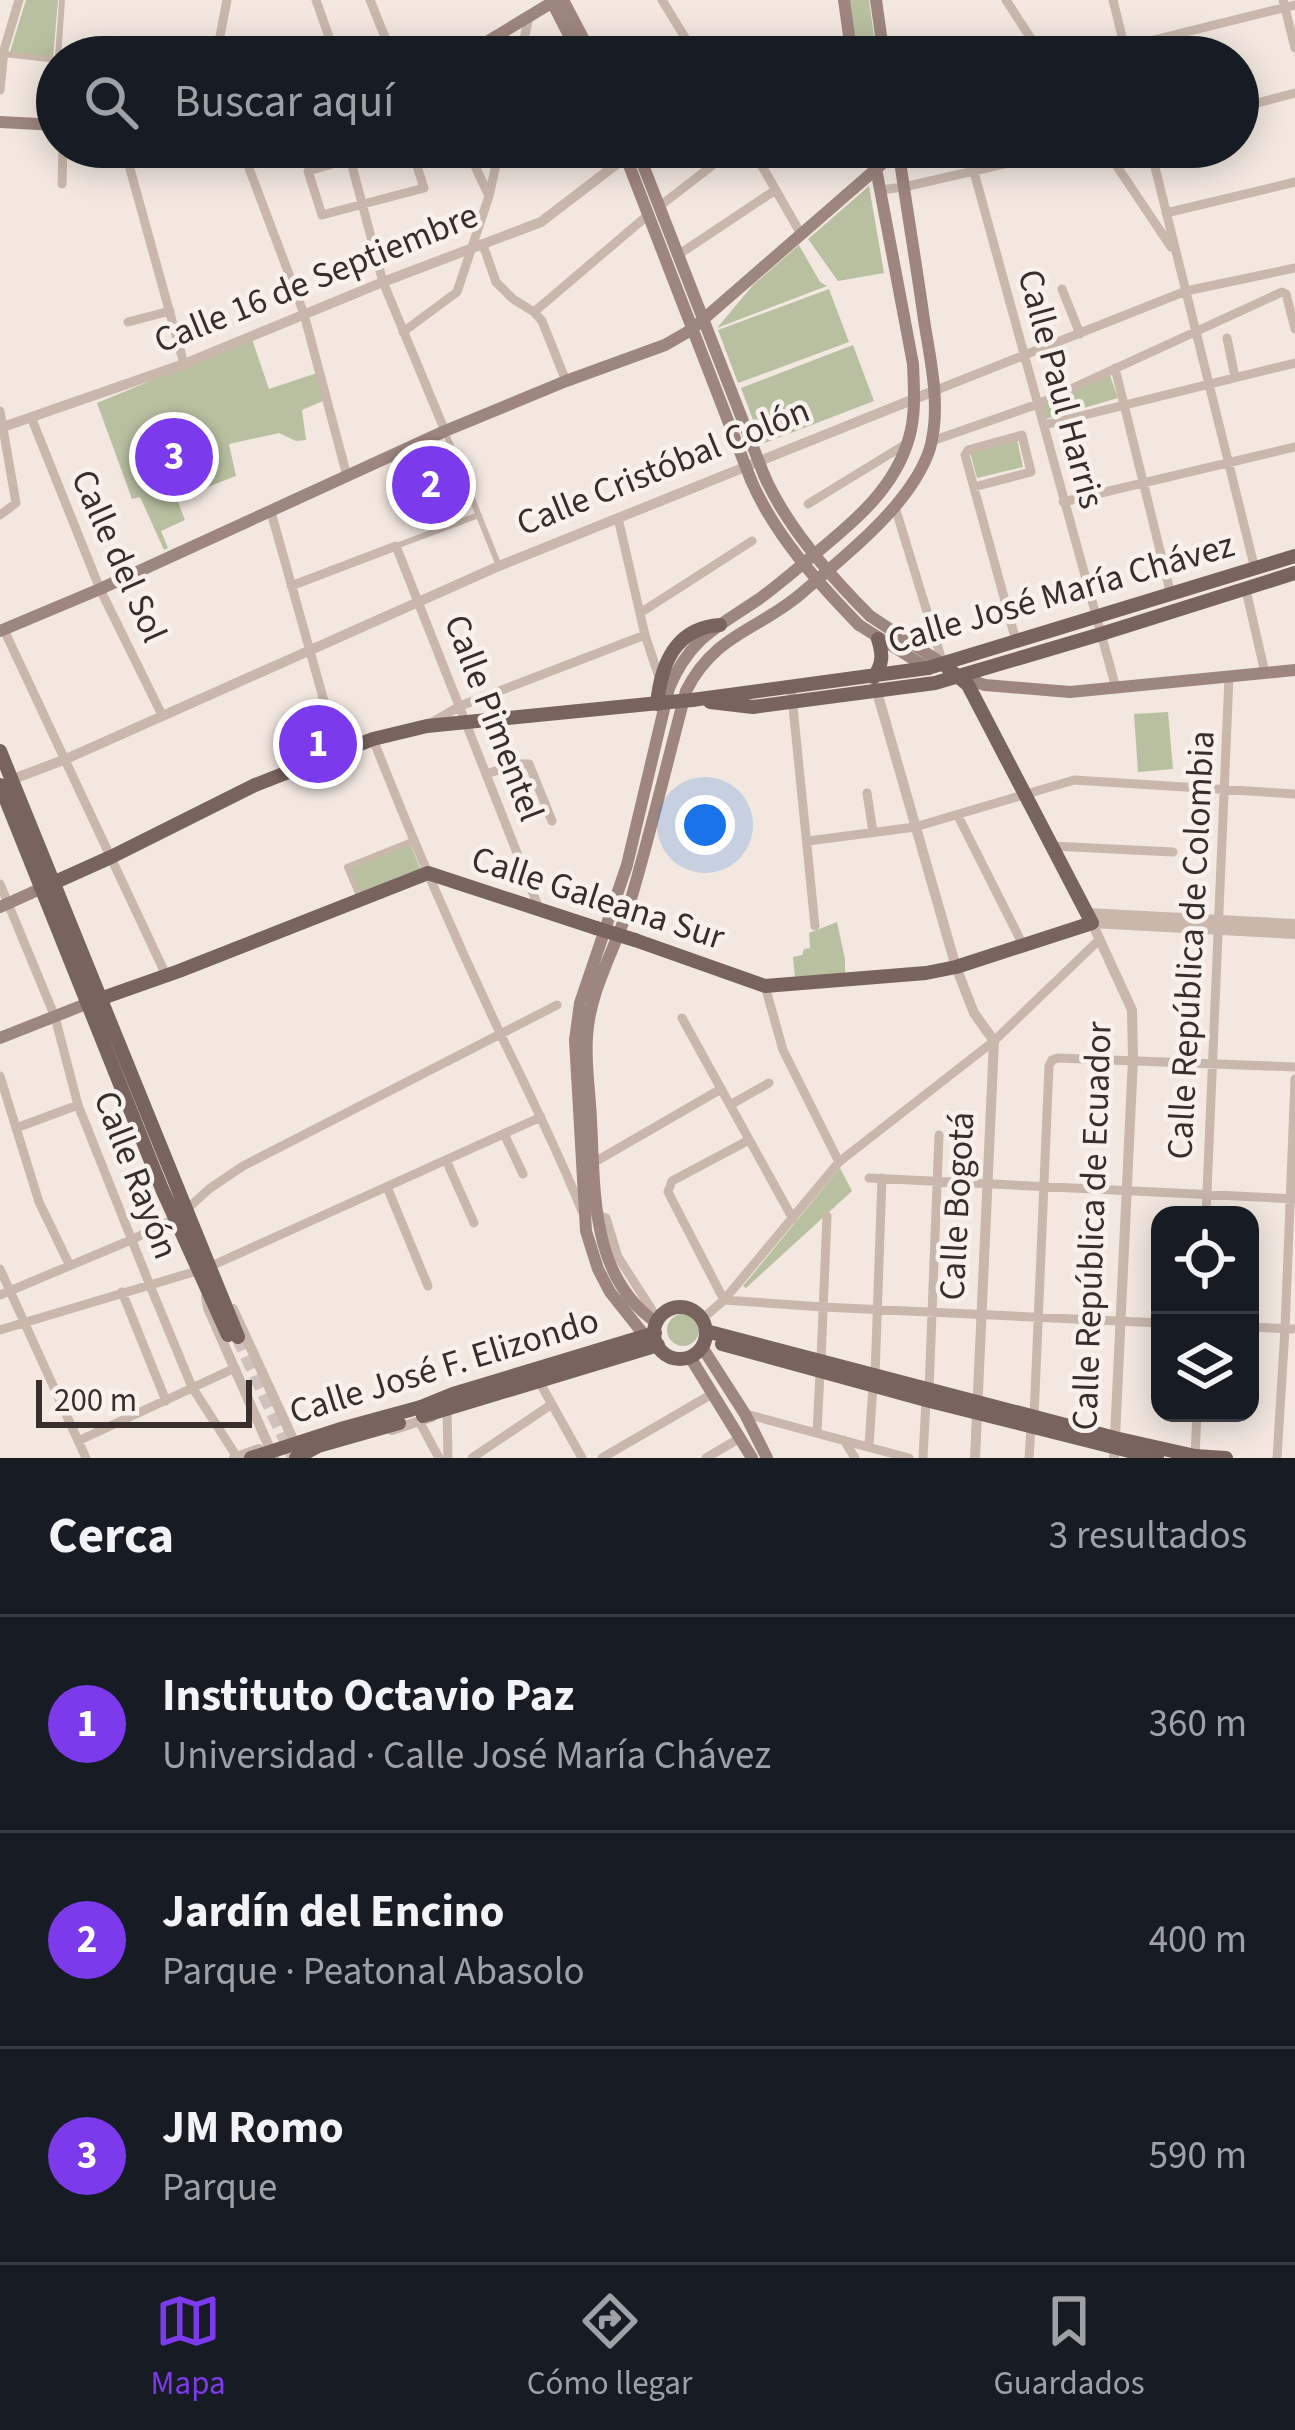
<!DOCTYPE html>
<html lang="es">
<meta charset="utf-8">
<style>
body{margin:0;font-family:"Source Sans 3",sans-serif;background:#242831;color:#f1f3f6}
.controls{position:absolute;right:36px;bottom:36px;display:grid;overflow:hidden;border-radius:24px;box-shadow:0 6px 30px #0003}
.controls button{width:108px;height:108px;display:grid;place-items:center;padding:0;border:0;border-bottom:3px solid #363941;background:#171b24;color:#f1f3f6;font:60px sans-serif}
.scale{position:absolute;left:36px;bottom:30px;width:216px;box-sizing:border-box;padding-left:12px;border:6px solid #382e2b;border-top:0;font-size:33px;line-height:42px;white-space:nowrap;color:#382e2b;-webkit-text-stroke:9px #f9f2ec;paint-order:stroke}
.you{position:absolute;left:705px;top:825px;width:42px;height:42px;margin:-30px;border:9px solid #fff;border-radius:50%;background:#1a73e8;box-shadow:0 0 0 18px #1a73e833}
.badge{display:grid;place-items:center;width:78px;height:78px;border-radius:50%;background:#7c3aed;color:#fff;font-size:39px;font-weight:700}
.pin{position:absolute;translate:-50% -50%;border:6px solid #fff;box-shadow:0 3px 12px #0006}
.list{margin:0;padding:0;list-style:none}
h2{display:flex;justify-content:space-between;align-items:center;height:156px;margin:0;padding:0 48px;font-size:51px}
h2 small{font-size:39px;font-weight:400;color:#9ea1a6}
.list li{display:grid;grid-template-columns:78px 1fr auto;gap:36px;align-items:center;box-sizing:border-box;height:216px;padding:0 48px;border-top:3px solid #363941}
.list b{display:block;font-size:45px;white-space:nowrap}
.list p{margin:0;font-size:39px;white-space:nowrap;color:#9ea1a6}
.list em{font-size:39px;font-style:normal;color:#9ea1a6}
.icon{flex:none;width:66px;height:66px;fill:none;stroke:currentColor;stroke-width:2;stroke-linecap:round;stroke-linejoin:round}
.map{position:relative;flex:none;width:1295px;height:1458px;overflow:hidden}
.search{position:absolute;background:#171b24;box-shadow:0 6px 30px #0003;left:36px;right:36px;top:36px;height:132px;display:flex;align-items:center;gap:30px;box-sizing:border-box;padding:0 42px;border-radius:66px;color:#9ea1a6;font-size:45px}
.sheet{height:804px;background:#171b24}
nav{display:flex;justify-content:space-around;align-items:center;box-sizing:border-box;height:168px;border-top:3px solid #363941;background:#171b24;font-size:33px;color:#9ea1a6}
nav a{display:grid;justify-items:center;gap:6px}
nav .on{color:#7c3aed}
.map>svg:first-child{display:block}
.green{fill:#b9c0a1}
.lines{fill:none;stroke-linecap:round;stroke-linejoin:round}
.primary-tunnel{stroke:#cdc3bc;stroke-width:14;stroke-dasharray:14 7;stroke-linecap:butt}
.pedestrian{stroke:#c9b7ac;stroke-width:6}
.minor{stroke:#c9b7ac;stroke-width:9}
.tertiary{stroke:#c9b7ac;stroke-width:10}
.secondary{stroke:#9d867e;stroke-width:12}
.primary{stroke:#79635d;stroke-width:14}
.secondary-bridge{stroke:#9d867e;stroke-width:12}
.primary-bridge{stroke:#79635d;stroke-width:14}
.labels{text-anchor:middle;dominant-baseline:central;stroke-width:9;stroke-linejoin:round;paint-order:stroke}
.street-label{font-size:36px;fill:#382e2b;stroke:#f9f2ec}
</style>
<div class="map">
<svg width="1295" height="1458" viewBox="0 0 1295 1458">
<rect width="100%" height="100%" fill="#f2e8e0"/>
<path class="green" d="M26,0H58L53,59L9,55Z
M849,0H869L877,57H858Z
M869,186L884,273L838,281L808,239Z
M799,245L820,282L827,286L717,328L753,285Z
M829,289L849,342L738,383L718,330Z
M252,339L269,389L317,373L323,401L302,410L306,440L296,441L279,433L229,444L236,476L177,499L185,520L161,531L168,548L164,550L140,497L132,499L97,403Z
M853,345L874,401L762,444L741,388Z
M1109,373L1118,398L1046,419L1041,405Z
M1017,439L1023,467L977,478L970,452Z
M439,440L471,506L423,530L391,463Z
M1168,712L1173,769L1138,772L1134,714Z
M410,843L421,870L361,895L350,869Z
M837,922L845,959V973L795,978L793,957L802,955L804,949L810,948L809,933Z
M840,1168L852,1191L746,1288L743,1286Z
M667 1330a16 16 0 1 1 32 0a16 16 0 1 1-32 0Z"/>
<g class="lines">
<path class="primary-tunnel" d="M238,1337L294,1458"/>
<path class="pedestrian" d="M4,54L57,60
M58,57L62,0
M52,125L57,64
M445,431L499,566
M396,546L479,515
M359,896L347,867L412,841"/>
<path class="minor" d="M316,0L336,57
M370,0L387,42
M662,0L697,57
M1006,0L1043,57
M1113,0L1127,57
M1283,0L1295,48
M387,42L401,46L413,57
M216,57L227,0
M350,57L387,42
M520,57L529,17
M1085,57L1295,5
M0,90L4,50L19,0
M1238,108L1295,93
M124,147L184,364
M241,147L304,314L347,476
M347,147L383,282L445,431
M392,147L308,171L322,215L424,188L411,147
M466,147L489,196
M751,147L801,234
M1104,147L1171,247
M1150,147L1255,569
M974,172L1116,688
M62,184L63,147
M880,190L904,187L1079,147
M660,206L736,147
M1166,213L1295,182
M483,245L496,282L513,299L534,312L542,321L566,381
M678,255L774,191
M1062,289L1080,334
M534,312L648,215
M128,322L170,311
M403,332L457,292L489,196L500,147
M1227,338L1235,377
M1115,368L1171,595
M934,391L1186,291L1295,268
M0,411L16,503L0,515
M31,417L100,589L162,715
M1044,425L1295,363
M932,441L1038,404L1282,292L1286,294L1295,329
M974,487L1031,472L1022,435L968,450L965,455L1016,641
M1063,502L1295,447
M808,504L906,444
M895,507L943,664
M271,512L338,751
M618,518L645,635L659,677
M291,586L396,546L540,911
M1246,590L1265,673
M640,613L752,541
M4,630L166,975
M791,687L815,926
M431,723L460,706L645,635
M373,739C412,839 455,938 501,1035C529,1093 558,1151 582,1211
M486,774L518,764H529L552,821
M867,793L873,832
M958,816L1023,945
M808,841L915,827L1074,780L1295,794
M1052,846L1173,852
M0,884L55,1017L78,1105L151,1288L192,1387L237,1457
M765,986L783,1050L839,1162
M682,1018L793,1219
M0,1076L39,1202L70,1266
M730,1105L769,1083
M16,1128L78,1105
M504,1134L523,1174
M749,1140L672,1181L668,1192L724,1300L823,1307L1160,1323
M446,1160L474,1223
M593,1163L721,1089
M869,1178L1295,1199
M387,1187L428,1286
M185,1211L209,1189L243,1166L557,1005
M595,1214L606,1218L618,1257L652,1310L650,1319
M1206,1215L1229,677
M209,1267L541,1117
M0,1269L86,1458
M122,1292L166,1401
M0,1295L131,1240L174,1219
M702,1319L724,1300L839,1162L994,1041L1100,939
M1250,1327L1295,1329
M0,1330L197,1271
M821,1360L827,1216
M875,1376L882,1178
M540,1383L582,1458
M929,1390L939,1135
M447,1412L448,1458
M746,1414L909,1458
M1034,1417L1049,1066L1052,1060L1058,1058L1295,1067
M419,1421L439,1458
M817,1432L820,1372
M844,1440L855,1458
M78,1441L235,1368
M869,1445L873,1386
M1195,1456L1197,1413
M472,1458L552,1404
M602,1458L712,1394
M706,1458L740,1438
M923,1458L926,1400
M1029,1458L1031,1427
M1277,1458L1285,1329L1295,1079"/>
<path class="tertiary" d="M0,428L184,364L383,282L541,222L631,153
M875,685L956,967L974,1013L994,1041L975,1458
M8,781L66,759L499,566L934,391
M1087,913L1295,924
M206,1297L208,1308L274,1458
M233,1309L298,1450
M392,1430L432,1417
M234,1458L259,1449
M1114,1458L1133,1059L1132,1010L1092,923L1295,934"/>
<path class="secondary" d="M551,0L580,57
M563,0L593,57
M844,0L852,57
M876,0L884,57
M462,57L556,0
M0,122L57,125
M622,147L751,480
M636,147L764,475
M870,616L943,664
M859,625L929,669
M0,631L100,589L445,431L566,381L665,345L691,330L898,150
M963,678L985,685L1070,692L1295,670
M0,907L42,888
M0,1038L86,1004
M657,1323C590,1277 595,1192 591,1120C590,1093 585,1064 587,1037C589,992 615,949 629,906C650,835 667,763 686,691C715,633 760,630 803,592C840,560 888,522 914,481C921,470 930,453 932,439C940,401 930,358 924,320C916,262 906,205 898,147
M645,1336L610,1292L598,1269L586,1231L575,1040L580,1003L627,865L669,688C690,638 716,628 759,599C777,586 793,572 810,558C850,525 894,491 909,438C916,414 914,389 913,364L872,147
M702,1347L745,1414L767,1458
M690,1357L752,1458"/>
<path class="primary" d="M874,677C883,663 883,655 878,639
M692,700L928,668L1295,556
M710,702L753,707L935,683L1101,634L1295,573
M657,704C661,664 675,628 720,625
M0,751L238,1337
M0,785L162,1189L228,1335
M42,888L111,857L255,785L373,739L427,726L659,703
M635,940L765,986L926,973L956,967L1092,923L968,685L943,664
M94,1001L179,971L428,873L596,928
M654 1333a26 26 0 1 1 52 0a26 26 0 1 1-52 0Z
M706,1331L1115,1438L1195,1456L1226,1458
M722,1344L926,1400L1157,1458
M421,1407L453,1394L655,1333
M423,1416L658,1345"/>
<path class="secondary-bridge" d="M764,475C786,526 831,577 870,616
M751,480C774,534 818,583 859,625"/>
<path class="primary-bridge" d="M659,703L692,700
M596,928L635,940
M251,1458L344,1428L421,1407
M296,1458L318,1446L399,1423"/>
</g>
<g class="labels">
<g class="street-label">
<text transform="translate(316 278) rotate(-22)">Calle 16 de Septiembre</text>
<text transform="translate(1061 389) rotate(75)">Calle Paul Harris</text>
<text transform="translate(663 467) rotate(-22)">Calle Cristóbal Colón</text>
<text transform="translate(119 556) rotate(66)">Calle del Sol</text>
<text transform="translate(1061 593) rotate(-16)">Calle José María Chávez</text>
<text transform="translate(494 718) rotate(69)">Calle Pimentel</text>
<text transform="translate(598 898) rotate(18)">Calle Galeana Sur</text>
<text transform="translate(1191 945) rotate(-87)">Calle República de Colombia</text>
<text transform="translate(136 1175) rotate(69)">Calle Rayón</text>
<text transform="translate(957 1206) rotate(-87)">Calle Bogotá</text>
<text transform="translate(1092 1226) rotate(-88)">Calle República de Ecuador</text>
<text transform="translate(444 1366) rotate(-17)">Calle José F. Elizondo</text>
</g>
</g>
</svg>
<div class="controls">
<button><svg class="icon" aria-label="locate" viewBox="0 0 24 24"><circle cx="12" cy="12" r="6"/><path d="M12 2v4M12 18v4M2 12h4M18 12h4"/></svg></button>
<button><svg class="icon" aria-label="layers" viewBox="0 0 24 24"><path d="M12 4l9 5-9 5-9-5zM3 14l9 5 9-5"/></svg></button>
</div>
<div class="scale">200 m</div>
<div class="you"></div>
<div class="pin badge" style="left:318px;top:744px">1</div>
<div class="pin badge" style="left:431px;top:485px">2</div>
<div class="pin badge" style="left:174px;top:457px">3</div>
<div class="search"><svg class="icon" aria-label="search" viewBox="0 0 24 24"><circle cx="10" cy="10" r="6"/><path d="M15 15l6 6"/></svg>Buscar aquí</div>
</div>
<section class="sheet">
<h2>Cerca<small>3 resultados</small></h2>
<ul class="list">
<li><span class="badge">1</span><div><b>Instituto Octavio Paz</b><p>Universidad · Calle José María Chávez</p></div><em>360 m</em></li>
<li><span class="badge">2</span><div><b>Jardín del Encino</b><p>Parque · Peatonal Abasolo</p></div><em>400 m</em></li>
<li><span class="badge">3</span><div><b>JM Romo</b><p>Parque</p></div><em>590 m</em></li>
</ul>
</section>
<nav>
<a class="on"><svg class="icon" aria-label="map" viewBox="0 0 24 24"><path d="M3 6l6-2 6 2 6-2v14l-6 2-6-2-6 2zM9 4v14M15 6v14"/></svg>Mapa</a>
<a><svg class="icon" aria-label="directions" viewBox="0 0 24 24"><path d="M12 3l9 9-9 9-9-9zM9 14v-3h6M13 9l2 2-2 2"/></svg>Cómo llegar</a>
<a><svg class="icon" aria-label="saved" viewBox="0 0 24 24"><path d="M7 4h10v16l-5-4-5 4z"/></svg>Guardados</a>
</nav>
